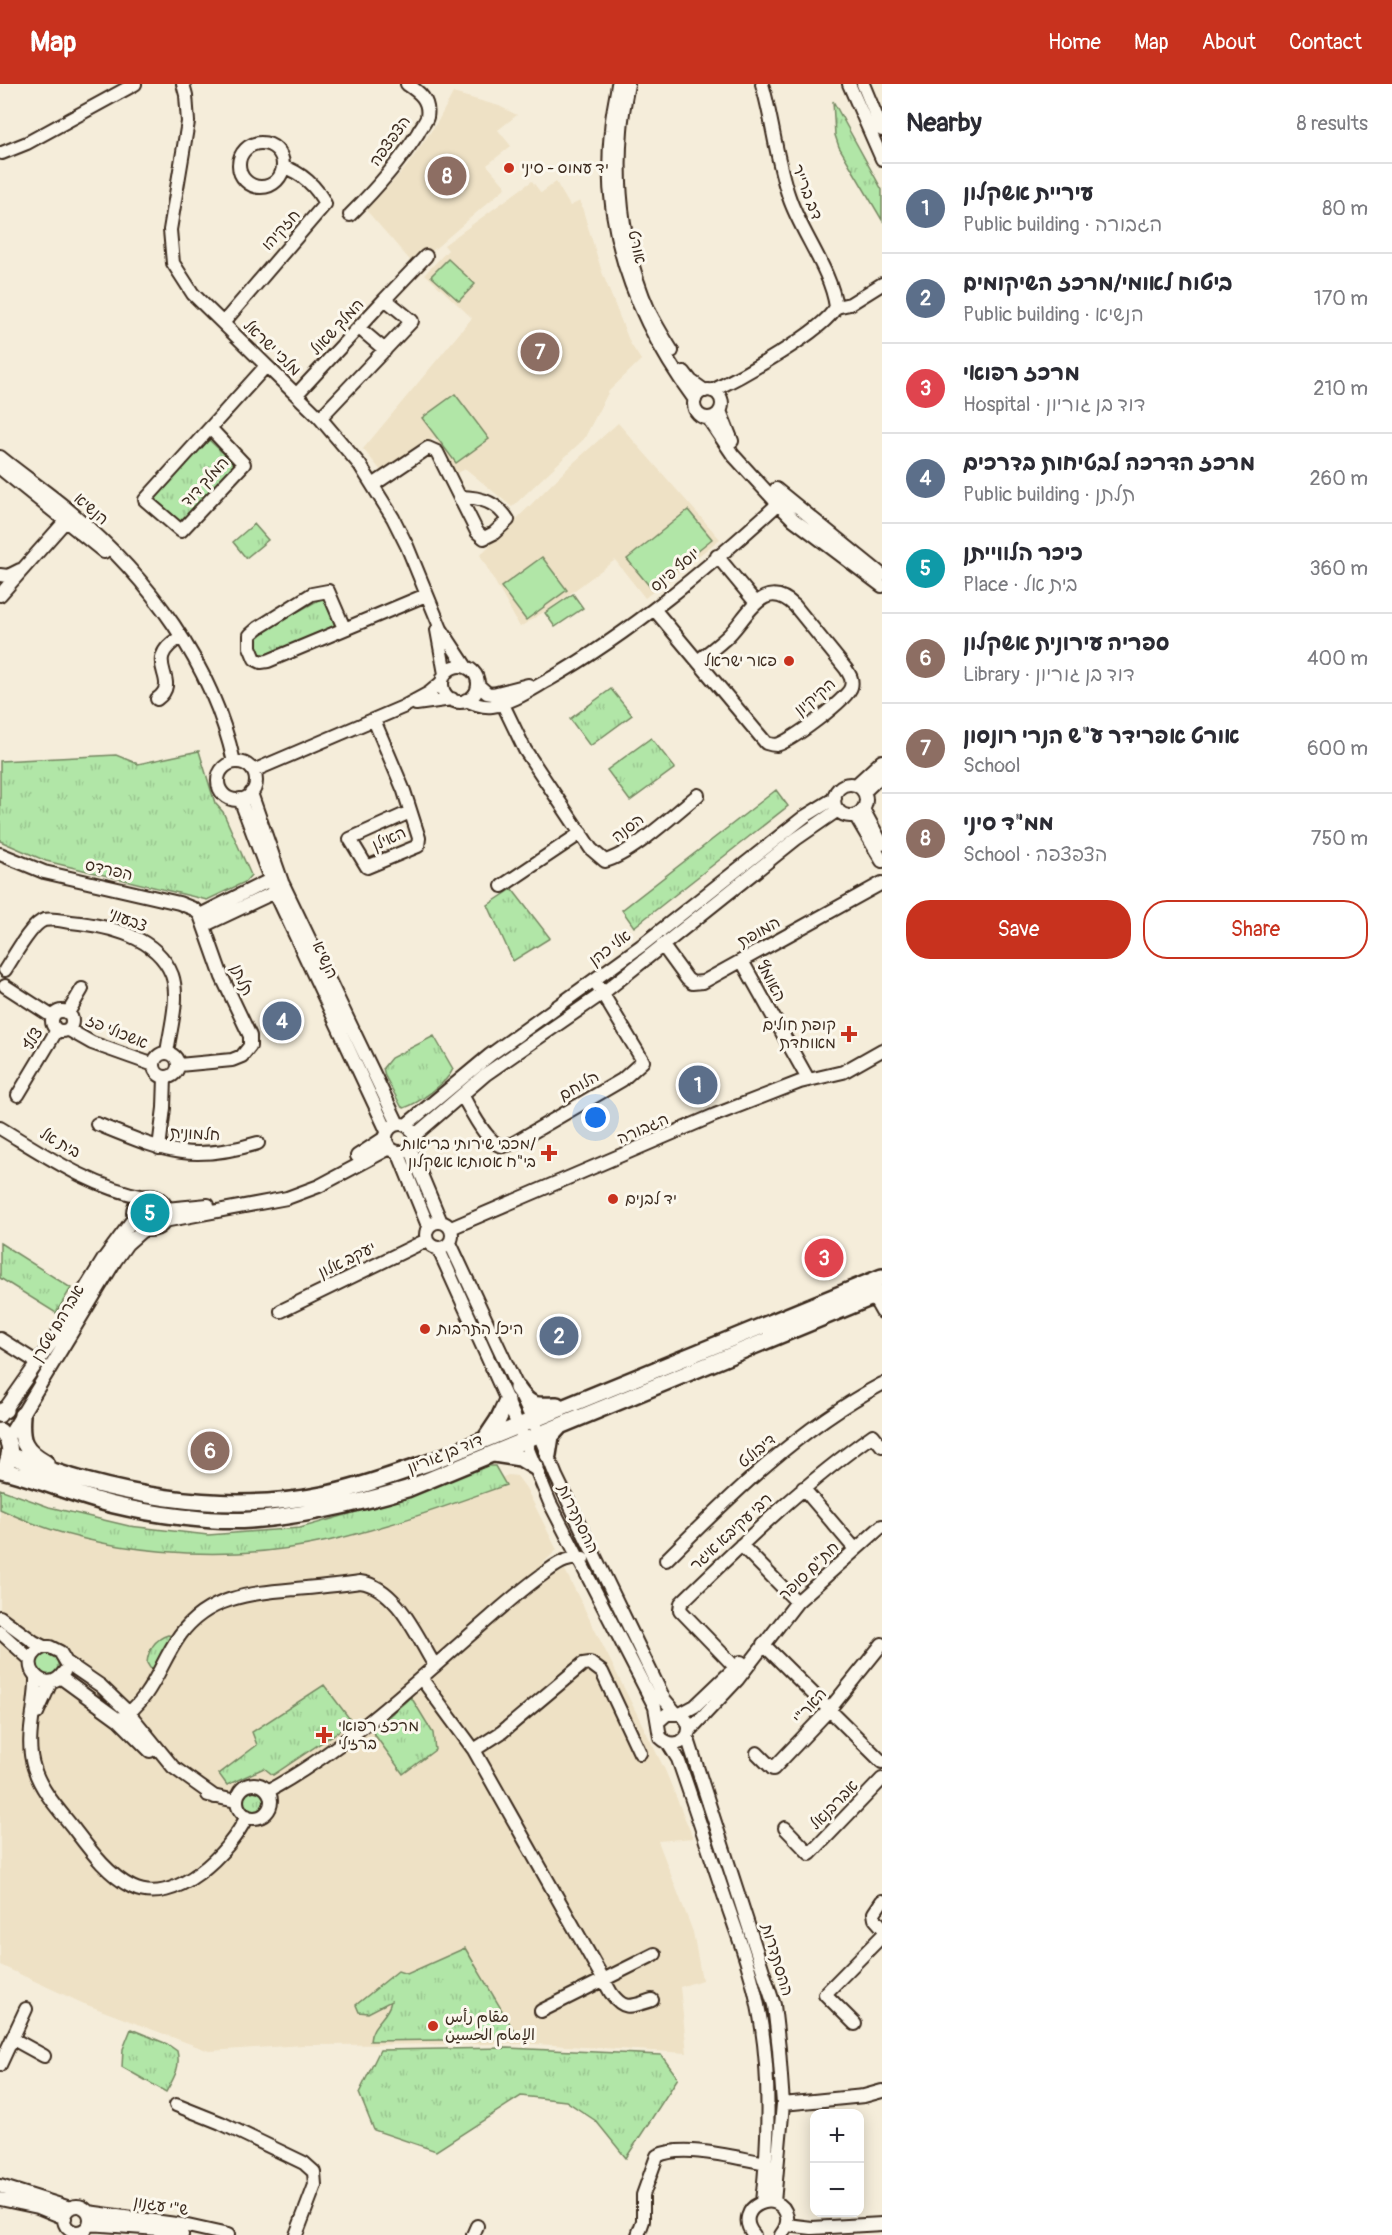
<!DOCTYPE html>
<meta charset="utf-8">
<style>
body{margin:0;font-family:Pangolin,"Playpen Sans Arabic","Playpen Sans Hebrew",sans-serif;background:#f2f2f3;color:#2b2b33}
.controls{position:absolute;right:18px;bottom:18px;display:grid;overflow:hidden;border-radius:12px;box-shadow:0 3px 15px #0003}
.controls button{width:54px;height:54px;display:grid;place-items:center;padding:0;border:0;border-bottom:2px solid #e1e1e2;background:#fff;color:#2b2b33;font:30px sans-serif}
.you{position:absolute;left:596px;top:1034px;width:21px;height:21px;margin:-15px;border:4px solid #fff;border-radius:50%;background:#1a73e8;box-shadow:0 0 0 9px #1a73e833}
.badge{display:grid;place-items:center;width:39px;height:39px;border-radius:50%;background:#c8321e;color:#fff;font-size:20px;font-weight:700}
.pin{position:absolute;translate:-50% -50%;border:3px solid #fff;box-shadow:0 2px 6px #0006}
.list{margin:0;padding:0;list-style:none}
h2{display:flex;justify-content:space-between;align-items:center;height:78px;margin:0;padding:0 24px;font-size:26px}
h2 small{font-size:20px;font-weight:400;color:#7c7c81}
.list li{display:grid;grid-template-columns:39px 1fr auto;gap:18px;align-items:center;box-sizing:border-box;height:90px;padding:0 24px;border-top:2px solid #e1e1e2}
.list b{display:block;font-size:22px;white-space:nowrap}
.list p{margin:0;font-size:20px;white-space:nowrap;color:#7c7c81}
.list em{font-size:20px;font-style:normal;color:#7c7c81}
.actions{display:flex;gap:12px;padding:18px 24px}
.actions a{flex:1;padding:14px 0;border:2px solid #c8321e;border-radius:24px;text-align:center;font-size:21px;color:#c8321e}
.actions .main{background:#c8321e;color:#fff}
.map{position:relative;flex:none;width:882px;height:2151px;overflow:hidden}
header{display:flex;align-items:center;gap:36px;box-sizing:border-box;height:84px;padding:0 30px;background:#c8321e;color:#fff}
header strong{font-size:28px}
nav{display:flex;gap:33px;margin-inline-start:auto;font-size:21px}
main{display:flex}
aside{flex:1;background:#fff}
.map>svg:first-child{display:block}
.built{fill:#eee1c5}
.grass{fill:url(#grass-tufts);stroke:#768862;stroke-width:1.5}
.pitch{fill:#b1e6a7;stroke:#768862;stroke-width:1.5}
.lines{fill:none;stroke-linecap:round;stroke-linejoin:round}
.minor-casing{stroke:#3b2a1e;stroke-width:16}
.major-casing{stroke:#3b2a1e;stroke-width:20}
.minor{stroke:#fbf7ec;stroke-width:12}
.major{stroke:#fbf7ec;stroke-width:15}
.poi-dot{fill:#c8321e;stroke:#fbf7ec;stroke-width:2}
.labels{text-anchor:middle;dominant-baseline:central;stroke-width:6;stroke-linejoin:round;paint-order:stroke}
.street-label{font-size:16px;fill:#3b2a1e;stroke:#fbf7ec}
.poi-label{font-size:16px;fill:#3b2a1e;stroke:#fbf7ec;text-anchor:start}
</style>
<header>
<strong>Map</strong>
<nav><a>Home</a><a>Map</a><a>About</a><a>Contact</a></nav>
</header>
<main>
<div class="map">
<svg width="882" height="2151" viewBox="0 0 882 2151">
<defs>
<pattern id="grass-tufts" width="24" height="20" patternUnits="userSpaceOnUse" patternTransform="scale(1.5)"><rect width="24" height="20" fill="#b1e6a7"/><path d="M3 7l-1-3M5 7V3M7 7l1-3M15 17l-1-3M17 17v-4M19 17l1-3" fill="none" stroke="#99c58f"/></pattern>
</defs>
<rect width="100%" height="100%" fill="#f5edda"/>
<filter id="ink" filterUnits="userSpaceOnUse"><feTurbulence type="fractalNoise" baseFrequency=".0167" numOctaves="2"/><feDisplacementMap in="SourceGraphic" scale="12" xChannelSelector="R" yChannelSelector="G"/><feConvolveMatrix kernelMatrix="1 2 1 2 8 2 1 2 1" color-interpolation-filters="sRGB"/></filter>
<g filter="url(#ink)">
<path class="built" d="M453,9L499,22L517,31L498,46L511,62L487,81L506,103L415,182L366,126L407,82L438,37Z
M532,97L541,109L556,98L570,122L580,117L602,188L630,259L641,276L609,307L584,355L512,423L466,385L457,389L434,354L383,389L363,365L472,234L425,190L448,166L444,161Z
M618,339L720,455L645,514L615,476L552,523L520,543L480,471L571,381Z
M508,1391L517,1392L526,1404L557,1466L543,1479L553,1492L565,1486L665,1686L693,1754L658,1757L693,1848L702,1896L680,1903L687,1969L534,1960L303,1961L209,1967L82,1919L0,1881V1417L220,1466L266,1468L325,1459L391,1440Z"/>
<path class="grass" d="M833,17L882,106V136L839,63L835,51Z
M208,355L236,381L181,439L153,413Z
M254,440L268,456L246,474L233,458Z
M324,513L335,542L266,572L256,568L255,555L261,548Z
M611,605L632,631L590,662L570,635Z
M651,654L675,684L630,717L607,686Z
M199,667L215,719L223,728L251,791L245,798L207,816L46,777L0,757V677L116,671L138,680Z
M776,706L788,722L634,843L622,826Z
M512,805L550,854L513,877L488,821Z
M434,952L453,985C447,999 419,1019 404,1024L401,1022L385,992L383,984L391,974Z
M0,1159L71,1204L56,1229L0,1194Z
M481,1382H495L506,1401C447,1422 389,1443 328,1457C225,1480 96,1472 0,1425V1405L49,1423L129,1442L208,1451L300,1444L381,1421Z
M168,1551L173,1552L156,1587L150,1584L147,1579C148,1566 155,1555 168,1551Z
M42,1566C51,1570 60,1572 58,1584L51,1593L38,1592L34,1571Z
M324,1601L352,1638L273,1691L264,1684L227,1701L219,1690L257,1661L252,1648Z
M411,1613L433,1649L435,1666L403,1690L372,1647Z
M241 1716a13 13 0 1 1 26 0a13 13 0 1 1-26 0Z
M465,1864L519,1955L370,1957C371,1939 388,1934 391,1917L368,1929L359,1928L356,1921L398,1887L407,1890Z
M131,1945L167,1960L177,1967C181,1983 174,1994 166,2008L122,1983L123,1965Z
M507,1964L661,1971L678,1994L626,2074L596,2037L566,2017L521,2012L436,2067L374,2046L359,2009L380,1966Z"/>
<path class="pitch" d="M448,175L475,200L459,217L431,192Z
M455,310L489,355L456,379L422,334Z
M688,426L712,455L651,504L627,475Z
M542,473L567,506L526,536L501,503Z
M573,510L583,524L555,543L545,529Z"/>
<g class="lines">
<defs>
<path id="minor" d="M183,0L186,11L188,38L170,146L173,179L193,210L320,334L360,381L393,434L407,462L441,545L466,583
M618,0C616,15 612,30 611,46C601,147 636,236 695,316
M628,0C625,15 622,31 621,46C616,107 624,171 649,227C656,241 664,254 672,267
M762,0C773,37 776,76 789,113C801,149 831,186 836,223
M849,0L882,75
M863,0L882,46
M239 81a22 22 0 1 1 44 0a22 22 0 1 1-44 0Z
M2,69L27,59L135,0
M350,131C375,106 399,79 418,49C420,44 426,38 427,33C430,16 419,8 407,0
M385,215L426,172
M223,239L325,120C317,103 301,88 283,83
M359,244L385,266
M684,288L691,297L705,307
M694 320a14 14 0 1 1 28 0a14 14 0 1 1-28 0Z
M712,307C740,293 823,248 836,223L850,220L882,200
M297,310L385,215L412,237L320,334
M720,327L732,357
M708,334L733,371L778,420L793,435L882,502
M210,344L244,380L181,447L145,416L266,282
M0,373C23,392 49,409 72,429C149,494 212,579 234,678
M0,384L104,468
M373,401L428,364L437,368L477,448L484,454L494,449L508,436C497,418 480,413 460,413
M776,405L882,491
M717,472L756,519
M0,491L8,492L20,486
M0,511L69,433
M654,525L766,659C769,660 773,661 776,661C789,659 848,615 851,603C853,596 850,591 846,585L795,522C764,492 748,532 729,551C720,560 709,568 699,576
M344,544L328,507L312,510L258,544L250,551V563L255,575L261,578L268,577L426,511
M437,546L445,590
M442 600a18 18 0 1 1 36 0a18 18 0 1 1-36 0Z
M478,601L487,609L493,610L528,601
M498,610L525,666L591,765L605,777C632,770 674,730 698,711
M157,615C184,595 138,578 181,553
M466,616C474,620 483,623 492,622C512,619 532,605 550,595C632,548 708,484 778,420L779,409
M416,620L452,615
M374,636L404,707L419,754L418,762L367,783L350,755L410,728
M218 697a19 19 0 1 1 38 0a19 19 0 1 1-38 0Z
M253,687L403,623L429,609L442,598
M834 716a16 16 0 1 1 32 0a16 16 0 1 1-32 0Z
M856,701L882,677
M864,708L882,691
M251,709L282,798L398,1040
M240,715L275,808L387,1047
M863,725L882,760
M855,731L882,777
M0,770L44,788L179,819L194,825L200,831L222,893L250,952V962L242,972L232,976L179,981
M502,802L581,749
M200,831L270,796L282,798L275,808L205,841
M663,862L687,895L692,899L703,898L882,799
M742,877L808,995
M5,886C13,874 31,840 44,836C52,834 63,837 71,838C108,842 157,852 172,891C180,914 170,945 167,969
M5,902L53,933
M52 937a10 10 0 1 1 20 0a10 10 0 1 1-20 0Z
M68,929L82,905
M69,946L92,959L154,981
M154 981a12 12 0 1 1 24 0a12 12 0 1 1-24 0Z
M18,1011L57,946
M462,1011C470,1024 487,1062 504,1062C507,1061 510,1060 514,1059L622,996L643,977L598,902
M386 1054a14 14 0 1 1 28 0a14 14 0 1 1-28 0Z
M97,1040C162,1066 188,1080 258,1059
M406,1041L490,971L641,862L804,733L835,714
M0,1044C45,1071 92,1104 145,1113
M414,1052L486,990L603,909L796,755L838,726
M159,1064L164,1024L165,993
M410,1064L441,1138
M398,1068L428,1142
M357,1072L386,1053
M133 1129a17 17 0 1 1 34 0a17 17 0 1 1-34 0Z
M166,1125L208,1121
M164,1137L287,1114L319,1102L390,1064
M426 1151a13 13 0 1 1 26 0a13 13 0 1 1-26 0Z
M451,1144L715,1031L800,998L843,988L882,966
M450,1159L539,1350L556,1392L664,1615L675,1628
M438,1164L518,1341L550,1419L655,1623L660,1653C679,1672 702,1645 680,1630H667L658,1638
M873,1212L882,1228
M281,1227L427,1156
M0,1255L38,1279
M0,1332L54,1255L105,1173L134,1134
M7,1355L115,1177L127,1160L144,1145
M803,1404L855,1465
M741,1461L797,1518
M666,1476C732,1410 799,1344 882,1300
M0,1533L34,1558L44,1563H50L60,1568L66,1578L101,1602L129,1629L173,1683L215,1713
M0,1548L31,1576
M763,1560L882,1678
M44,1563C12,1576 45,1616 64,1588
M735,1583L680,1526L681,1519C743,1459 803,1400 873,1351L882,1362
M36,1593C37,1624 24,1654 34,1684C41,1707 60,1727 74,1745C90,1766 108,1791 132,1803C175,1824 230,1768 247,1732
M60,1593L119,1636L150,1667
M421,1594L474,1666L611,1909C625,1928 632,1922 652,1916
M37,1629L51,1598
M680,1630L695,1622L741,1578
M119,1636C154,1613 158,1582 180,1551C208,1512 253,1509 296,1505C317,1503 339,1501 360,1498C397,1503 417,1553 435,1582
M689,1647L737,1596L797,1518L882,1442
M687,1652L774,1921L779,1965L783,2020L774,2118
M668,1659L678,1675C694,1721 709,1767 725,1814C738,1852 753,1891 760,1932C771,1994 769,2056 762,2118
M474,1666L502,1648L583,1580L590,1579L602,1588L640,1669
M757,1669L773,1685L829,1626L882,1560
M237 1717a17 17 0 1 1 34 0a17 17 0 1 1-34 0Z
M268,1707C343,1666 407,1606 471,1550C497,1528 521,1505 549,1486C560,1478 569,1473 583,1475
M208,1711L236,1717
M785,1744L810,1770L882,1695
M882,1817L874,1829L875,1835L882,1843
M541,1927L655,1870
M855,1940L825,1910L882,1852
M13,1955L44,1972
M0,1981L26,1925
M783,2020L864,2012L882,2007
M176,2021L221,2039L304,2079L314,2088L315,2101L296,2151
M0,2102L70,2124
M0,2115L38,2123L65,2134
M64 2135a13 13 0 1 1 26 0a13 13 0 1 1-26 0Z
M88,2128L183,2141L228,2151
M89,2140L158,2145L182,2151
M787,2141L812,2144L882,2140
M473,2151L477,2142
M638,2151L643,2137V2111L657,2072C684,2059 736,2074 766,2079
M754,2151C730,2123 781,2102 787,2133C788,2140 785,2146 781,2151"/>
<path id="major" d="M517,1304C530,1323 535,1322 557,1321
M0,1328L5,1326
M22,1331C20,1357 23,1366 46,1379
M0,1347C10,1356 12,1366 7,1379
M486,1354L498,1336L507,1317
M494,1370L520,1374L535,1383
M9,1371C108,1411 222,1432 327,1410C362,1403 395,1390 428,1379L882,1193
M548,1371L551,1352L560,1342
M1,1386C39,1395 76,1412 114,1421C151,1430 213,1439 250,1436C304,1432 356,1420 407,1405L882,1209"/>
</defs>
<use href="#minor" class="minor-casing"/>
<use href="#major" class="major-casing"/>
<use href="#minor" class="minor"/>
<use href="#major" class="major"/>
</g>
</g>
<g class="poi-dot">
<circle cx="509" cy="84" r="6"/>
<circle cx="789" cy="577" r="6"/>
<path d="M846 941h6v6h6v6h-6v6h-6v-6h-6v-6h6z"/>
<path d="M546 1060h6v6h6v6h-6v6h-6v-6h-6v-6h6z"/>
<circle cx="613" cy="1115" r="6"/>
<circle cx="425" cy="1245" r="6"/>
<path d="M321 1642h6v6h6v6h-6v6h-6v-6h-6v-6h6z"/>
<circle cx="433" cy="1942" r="6"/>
</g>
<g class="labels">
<g class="street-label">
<text transform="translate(390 57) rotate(-54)">הצפצפה</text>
<text transform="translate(807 108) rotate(69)">דב ברייר</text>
<text transform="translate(281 146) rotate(-48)">חזקיהו</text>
<text transform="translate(637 163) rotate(77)">אורט</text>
<text transform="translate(337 243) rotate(-47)">המלך שאול</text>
<text transform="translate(272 264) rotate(44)">מלכי ישראל</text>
<text transform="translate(205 398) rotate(-47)">המלך דוד</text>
<text transform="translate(91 425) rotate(41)">הנשיא</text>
<text transform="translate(675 486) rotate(-40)">יוסף פינס</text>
<text transform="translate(815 613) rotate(-40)">הקיקיון</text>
<text transform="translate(628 744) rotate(-37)">הסנה</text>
<text transform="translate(389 755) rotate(-25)">האילן</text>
<text transform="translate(109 786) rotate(13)">הפרדס</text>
<text transform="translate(128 836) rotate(22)">צבעוני</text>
<text transform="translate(759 848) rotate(-29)">המופת</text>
<text transform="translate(610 864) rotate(-37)">אלי כהן</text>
<text transform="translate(325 876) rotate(65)">הנשיא</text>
<text transform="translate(242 896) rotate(67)">תלתן</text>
<text transform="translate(771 897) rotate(62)">האומץ</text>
<text transform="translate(117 948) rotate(22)">אשכולי פז</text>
<text transform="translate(33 955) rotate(-59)">צלף</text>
<text transform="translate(579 1002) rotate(-30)">הלוחם</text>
<text transform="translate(643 1045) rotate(-23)">הגבורה</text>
<text transform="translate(195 1050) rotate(3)">חלמונית</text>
<text transform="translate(60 1059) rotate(30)">בית אל</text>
<text transform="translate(347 1176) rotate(-26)">יעקב אלון</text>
<text transform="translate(58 1239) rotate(-59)">אברהם שטרן</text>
<text transform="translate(757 1367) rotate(-40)">דיבולט</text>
<text transform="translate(445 1370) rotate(-22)">דוד בן גוריון</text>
<text transform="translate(578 1435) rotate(64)">ההסתדרות</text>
<text transform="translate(731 1448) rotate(-43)">רבי עקיבא איגר</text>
<text transform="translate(809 1487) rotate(-44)">חת"ם סופר</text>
<text transform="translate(810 1622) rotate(-48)">האר"י</text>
<text transform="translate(834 1721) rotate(-46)">אברבנאל</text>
<text transform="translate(777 1876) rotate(73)">ההסתדרות</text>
<text transform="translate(161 2122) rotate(9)">ש"י עגנון</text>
</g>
<g class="poi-label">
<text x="521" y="84">יד עמוס - סיני</text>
<text x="777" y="577" text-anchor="end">פאר ישראל</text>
<text x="836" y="941" text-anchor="end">קופת חולים<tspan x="836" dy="18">מאוחדת</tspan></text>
<text x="536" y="1060" text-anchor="end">מכבי שירותי בריאות/<tspan x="536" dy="18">בי"ח אסותא אשקלון</tspan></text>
<text x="625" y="1115">יד לבנים</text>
<text x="437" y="1245">היכל התרבות</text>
<text x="338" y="1642">מרכז רפואי<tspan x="338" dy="18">ברזילי</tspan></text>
<text x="445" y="1933">مقام رأس<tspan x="445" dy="18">الإمام الحسين</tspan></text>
</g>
</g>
</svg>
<div class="controls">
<button>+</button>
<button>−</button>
</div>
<div class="you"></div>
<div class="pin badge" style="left:698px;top:1001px;background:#5c6f8a">1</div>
<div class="pin badge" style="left:559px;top:1252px;background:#5c6f8a">2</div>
<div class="pin badge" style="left:824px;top:1174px;background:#e0444e">3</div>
<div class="pin badge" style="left:282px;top:937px;background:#5c6f8a">4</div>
<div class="pin badge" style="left:150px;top:1129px;background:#0f9aa8">5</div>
<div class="pin badge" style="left:210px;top:1367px;background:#8d6e63">6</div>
<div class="pin badge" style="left:540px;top:268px;background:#8d6e63">7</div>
<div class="pin badge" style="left:447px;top:92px;background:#8d6e63">8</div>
</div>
<aside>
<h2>Nearby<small>8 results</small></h2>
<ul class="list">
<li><span class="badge" style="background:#5c6f8a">1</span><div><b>עיריית אשקלון</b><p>Public building · הגבורה</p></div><em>80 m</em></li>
<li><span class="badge" style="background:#5c6f8a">2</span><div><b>ביטוח לאומי/מרכז השיקומים</b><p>Public building · הנשיא</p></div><em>170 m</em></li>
<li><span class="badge" style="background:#e0444e">3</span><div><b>מרכז רפואי</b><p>Hospital · דוד בן גוריון</p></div><em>210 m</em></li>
<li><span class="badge" style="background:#5c6f8a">4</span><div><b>מרכז הדרכה לבטיחות בדרכים</b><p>Public building · תלתן</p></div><em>260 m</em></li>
<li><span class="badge" style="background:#0f9aa8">5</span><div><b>כיכר הלווייתן</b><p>Place · בית אל</p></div><em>360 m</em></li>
<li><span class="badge" style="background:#8d6e63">6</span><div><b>ספריה עירונית אשקלון</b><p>Library · דוד בן גוריון</p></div><em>400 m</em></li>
<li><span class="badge" style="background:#8d6e63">7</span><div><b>אורט אפרידר ע&quot;ש הנרי רונסון</b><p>School</p></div><em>600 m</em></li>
<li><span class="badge" style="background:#8d6e63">8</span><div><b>ממ&quot;ד סיני</b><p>School · הצפצפה</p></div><em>750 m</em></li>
</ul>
<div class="actions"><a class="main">Save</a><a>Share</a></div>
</aside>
</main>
